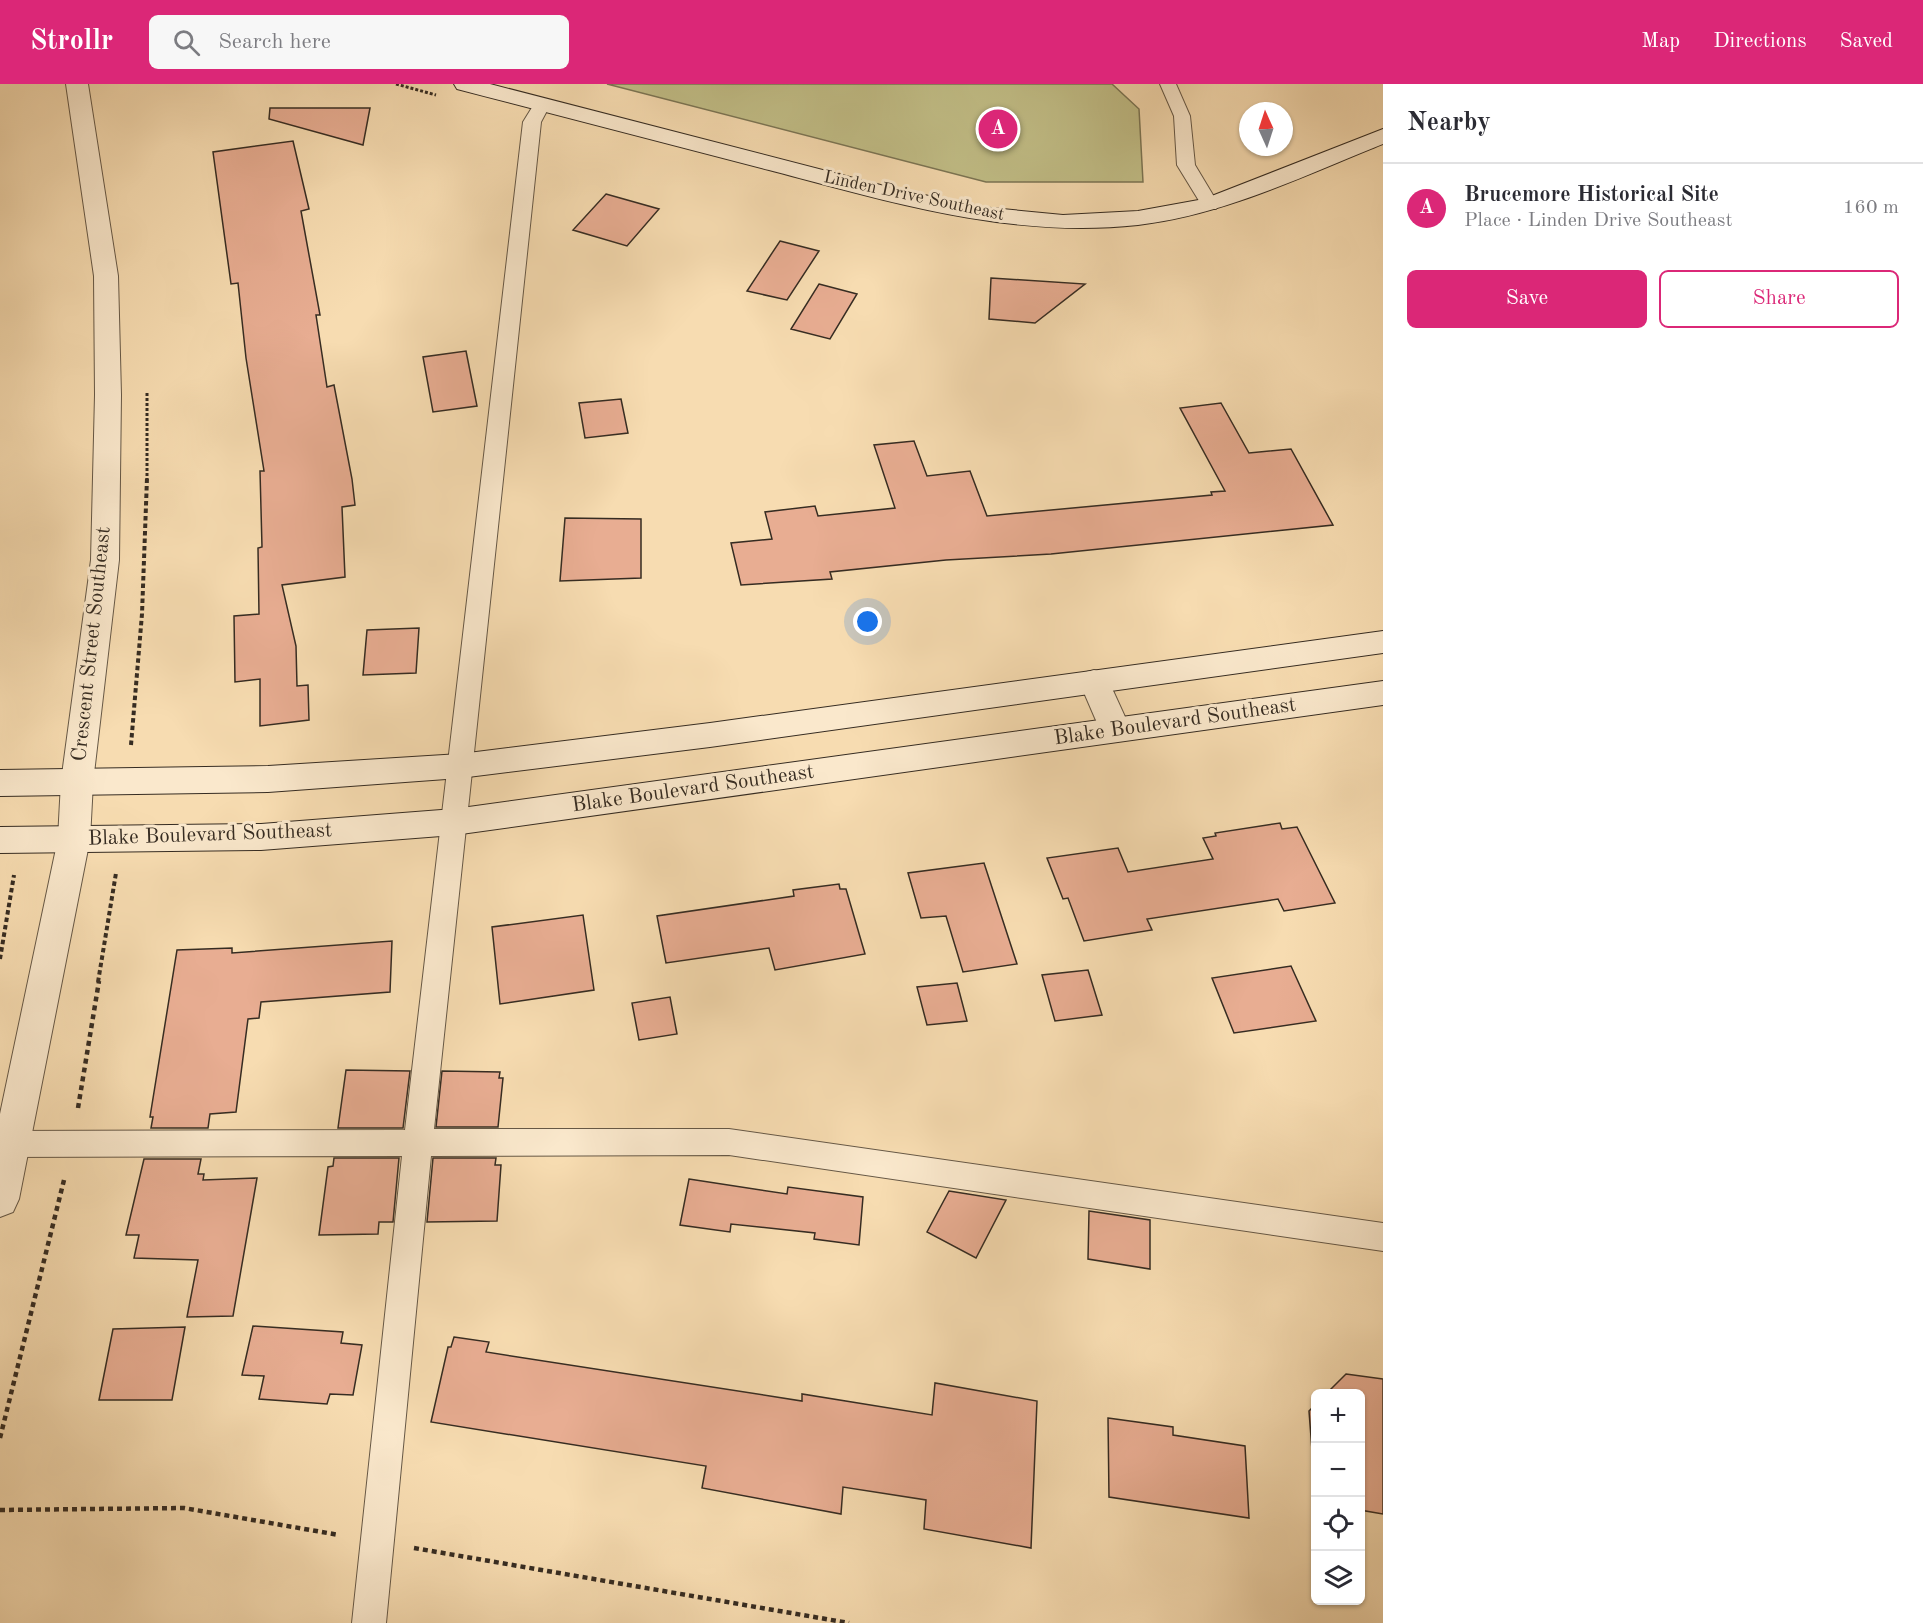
<!DOCTYPE html>
<meta charset="utf-8">
<style>
body{margin:0;font-family:"Old Standard TT",serif;background:#f7f7f7;color:#2b2b33}
.controls{position:absolute;right:18px;bottom:18px;display:grid;overflow:hidden;border-radius:9px;box-shadow:0 2px 4px #0004}
.controls button{width:54px;height:54px;display:grid;place-items:center;padding:0;border:0;border-bottom:2px solid #e1e1e2;background:#fff;color:#2b2b33;font:30px sans-serif}
.compass{position:absolute;left:1239px;top:18px;width:54px;height:54px;border-radius:50%;background:#fff;box-shadow:0 2px 4px #0004;rotate:357deg}
.you{position:absolute;left:868px;top:538px;width:21px;height:21px;margin:-15px;border:4px solid #fff;border-radius:50%;background:#1a73e8;box-shadow:0 0 0 9px #1a73e833}
.badge{display:grid;place-items:center;width:39px;height:39px;border-radius:50%;background:#db2777;color:#fff;font-size:20px;font-weight:700}
.pin{position:absolute;translate:-50% -50%;border:3px solid #fff;box-shadow:0 2px 6px #0006}
.list{margin:0;padding:0;list-style:none}
h2{display:flex;justify-content:space-between;align-items:center;height:78px;margin:0;padding:0 24px;font-size:26px}
h2 small{font-size:20px;font-weight:400;color:#7c7c81}
.list li{display:grid;grid-template-columns:39px 1fr auto;gap:18px;align-items:center;box-sizing:border-box;height:90px;padding:0 24px;border-top:2px solid #e1e1e2}
.list b{display:block;font-size:22px;white-space:nowrap}
.list p{margin:0;font-size:20px;white-space:nowrap;color:#7c7c81}
.list em{font-size:20px;font-style:normal;color:#7c7c81}
.actions{display:flex;gap:12px;padding:18px 24px}
.actions a{flex:1;padding:14px 0;border:2px solid #db2777;border-radius:9px;text-align:center;font-size:21px;color:#db2777}
.actions .main{background:#db2777;color:#fff}
.icon{flex:none;width:33px;height:33px;fill:none;stroke:currentColor;stroke-width:2;stroke-linecap:round;stroke-linejoin:round}
.map{position:relative;flex:none;width:1383px;height:1539px;overflow:hidden}
header{display:flex;align-items:center;gap:36px;box-sizing:border-box;height:84px;padding:0 30px;background:#db2777;color:#fff}
header strong{font-size:28px}
nav{display:flex;gap:33px;margin-inline-start:auto;font-size:21px}
.search{width:420px;height:54px;background:#f7f7f7;display:flex;align-items:center;gap:15px;box-sizing:border-box;padding:0 21px;border-radius:9px;color:#7c7c81;font-size:22px}
main{display:flex}
aside{flex:1;background:#fff}
.map>svg:first-child{display:block}
.green{fill:#c2bf88;stroke:#7c7655;stroke-width:1.5}
.building{fill:#e8ad92;stroke:#362c22;stroke-width:1.5}
.lines{fill:none;stroke-linecap:round;stroke-linejoin:round}
.lane-casing{stroke:#665846;stroke-width:2}
.street-casing{stroke:#665846;stroke-width:2}
.secondary-casing{stroke:#362c22;stroke-width:2}
.path-far2{stroke:#362c22;stroke-width:3;stroke-dasharray:3 2;stroke-linecap:butt}
.path-far1{stroke:#362c22;stroke-width:4;stroke-dasharray:4.5 3;stroke-linecap:butt}
.path{stroke:#362c22;stroke-width:4.5;stroke-dasharray:5 4;stroke-linecap:butt}
.lane{fill:#fae8cc;fill-rule:evenodd}
.street{fill:#fae8cc;fill-rule:evenodd}
.secondary{fill:#fae8cc;fill-rule:evenodd}
.labels{text-anchor:middle;dominant-baseline:central;stroke-width:6;stroke-linejoin:round;paint-order:stroke}
.far-street-label{font-size:18px;fill:#362c22;stroke:#fae8cc}
.street-label{font-size:21px;fill:#362c22;stroke:#fae8cc}
</style>
<header>
<strong>Strollr</strong>
<div class="search"><svg class="icon" aria-label="search" viewBox="0 0 24 24"><circle cx="10" cy="10" r="6"/><path d="M15 15l6 6"/></svg>Search here</div>
<nav><a>Map</a><a>Directions</a><a>Saved</a></nav>
</header>
<main>
<div class="map">
<svg width="1383" height="1539" viewBox="0 0 1383 1539">
<rect width="100%" height="100%" fill="#f7dcb1"/>
<filter id="stains"><feTurbulence type="fractalNoise" baseFrequency=".00333" numOctaves="4"/><feColorMatrix values="0 0 0 0 .2 0 0 0 0 .09 0 0 0 0 .02 0 0 0 .5 -.17"/></filter>
<radialGradient id="worn" r=".72"><stop offset=".6" stop-color="#630" stop-opacity="0"/><stop offset="1" stop-color="#630" stop-opacity=".3"/></radialGradient>
<path class="green" d="M607,0H1112L1139,25L1143,98H986Z"/>
<path class="building" d="M270,24H370L363,61L269,35Z
M293,57L309,125L301,127L320,231H316L327,303L334,301L352,395L355,421L342,423L345,493L282,501L296,562L297,602L308,601L309,636L260,642V595L235,598L234,532L259,530L258,464L262,463L260,387H264L246,274L238,199L231,200L213,68Z
M606,110L659,125L627,162L573,146Z
M780,157L819,167L787,216L747,207Z
M991,194L1085,200L1035,239L989,235Z
M819,200L857,210L830,255L791,245Z
M466,267L477,322L433,328L423,273Z
M621,315L628,349L585,354L579,319Z
M1221,319L1249,369L1291,365L1333,441L1051,470L946,476L830,488L832,495L741,501L731,459L772,455L765,428L815,422L818,432L895,424L874,361L914,357L927,392L970,387L987,432L1212,411L1211,408L1225,407L1180,324Z
M565,434L641,435V494L560,497Z
M419,544L416,589L363,591L367,546Z
M1280,739L1282,745L1297,743L1335,819L1284,827L1278,815L1147,835L1152,846L1084,857L1068,814L1063,815L1047,774L1118,764L1128,788L1213,775L1203,754L1216,752L1215,749Z
M984,779L1017,880L963,888L946,832L921,834L908,789Z
M839,800L840,805H846L865,870L775,886L769,864L666,879L657,832L794,812L793,806Z
M583,831L594,906L500,920L492,843Z
M392,857L390,908L261,918L259,934L248,935L236,1028L210,1030L208,1044H151L153,1033H150L177,866L232,864V869Z
M1291,882L1316,937L1234,949L1212,894Z
M1088,886L1102,931L1055,937L1042,891Z
M957,899L967,937L927,941L917,903Z
M670,913L677,950L639,956L632,919Z
M346,986L410,987L403,1044H338Z
M442,987L500,988L499,994H503L498,1043H436Z
M334,1074H399L393,1138H379L378,1150L319,1151L328,1083L333,1082Z
M433,1074H496L495,1081H501L497,1137L427,1138Z
M144,1075H201L198,1090H204L203,1096L257,1094L233,1232L187,1233L198,1176L134,1174L139,1151H126Z
M689,1095L787,1110L788,1103L863,1113L859,1161L814,1155L815,1149L731,1140L730,1148L680,1141Z
M949,1107L1006,1116L976,1174L927,1148Z
M1089,1127L1150,1136V1185L1088,1175Z
M253,1242L343,1248L341,1259L362,1261L353,1311L330,1310L327,1320L259,1315L264,1292L242,1291Z
M185,1243L172,1316H99L113,1245Z
M454,1253L489,1258L486,1268L802,1317V1310L932,1331L935,1299L1037,1317L1031,1464L924,1445L926,1416L843,1403L841,1430L702,1404L706,1382L431,1338L448,1263H451Z
M1346,1290L1383,1295V1430L1360,1426V1310H1326Z
M1316,1320V1418L1309,1327Z
M1108,1334L1173,1343V1351L1245,1362L1249,1434L1109,1413Z"/>
<g class="lines">
<defs>
<path id="lane" d="M1160,0H1176L1190,32L1195,81L1219,121L1216,125H1204L1177,81L1174,32Z
M542,16L550,21L541,38L434,1045H729L1383,1139V1167L729,1071L431,1072L386,1539H352L402,1072L0,1073V1047L405,1046L523,38L536,17Z"/>
<path id="street" d="M66,0H88L118,192L121,311L119,476L93,698L90,755L19,1115L13,1128L0,1133V1030L58,755L61,698L91,476L95,311L94,192Z
M1094,586L1105,589L1131,646L1126,655L1115,658L1104,655L1079,597L1083,589Z"/>
<path id="secondary" d="M454,0H490L896,105L981,123L1063,131L1138,127L1204,115L1383,45V60C1303,92 1224,131 1138,141C1012,155 890,118 769,86C665,59 561,32 457,5Z
M1383,547V569L710,663L460,694L268,708L0,712V686L268,682L460,670L710,639Z
M1383,597V621L454,751L261,766L0,769V743L261,740L454,725Z"/>
</defs>
<use href="#lane" class="lane-casing"/>
<use href="#street" class="street-casing"/>
<use href="#secondary" class="secondary-casing"/>
<path class="path-far2" d="M396,0L436,11
M147,309V395"/>
<path class="path-far1" d="M131,661L142,530L147,394
M0,875L14,791
M98,898L116,789"/>
<path class="path" d="M78,1024L99,897
M0,1354L64,1096
M0,1426L184,1424L339,1451
M414,1464L849,1539"/>
<use href="#lane" class="lane"/>
<use href="#street" class="street"/>
<use href="#secondary" class="secondary"/>
</g>
<g class="labels">
<g class="far-street-label">
<text transform="translate(914 112) rotate(12)">Linden Drive Southeast</text>
</g>
<g class="street-label">
<text transform="translate(92 560) rotate(-84)">Crescent Street Southeast</text>
<text transform="translate(1175 638) rotate(-8)">Blake Boulevard Southeast</text>
<text transform="translate(693 705) rotate(-8)">Blake Boulevard Southeast</text>
<text transform="translate(210 751) rotate(-2)">Blake Boulevard Southeast</text>
</g>
</g>
<rect width="100%" height="100%" filter="url(#stains)"/>
<rect width="100%" height="100%" fill="url(#worn)"/>
</svg>
<div class="controls">
<button>+</button>
<button>−</button>
<button><svg class="icon" aria-label="locate" viewBox="0 0 24 24"><circle cx="12" cy="12" r="6"/><path d="M12 2v4M12 18v4M2 12h4M18 12h4"/></svg></button>
<button><svg class="icon" aria-label="layers" viewBox="0 0 24 24"><path d="M12 4l9 5-9 5-9-5zM3 14l9 5 9-5"/></svg></button>
</div>
<svg class="compass" viewBox="-18 -18 36 36"><path d="M0-13l5 13h-10z" fill="#e53935"/><path d="M0 13l5-13h-10z" fill="#7c7c81"/></svg>
<div class="you"></div>
<div class="pin badge" style="left:998px;top:45px">A</div>
</div>
<aside>
<h2>Nearby<small></small></h2>
<ul class="list">
<li><span class="badge">A</span><div><b>Brucemore Historical Site</b><p>Place · Linden Drive Southeast</p></div><em>160 m</em></li>
</ul>
<div class="actions"><a class="main">Save</a><a>Share</a></div>
</aside>
</main>
